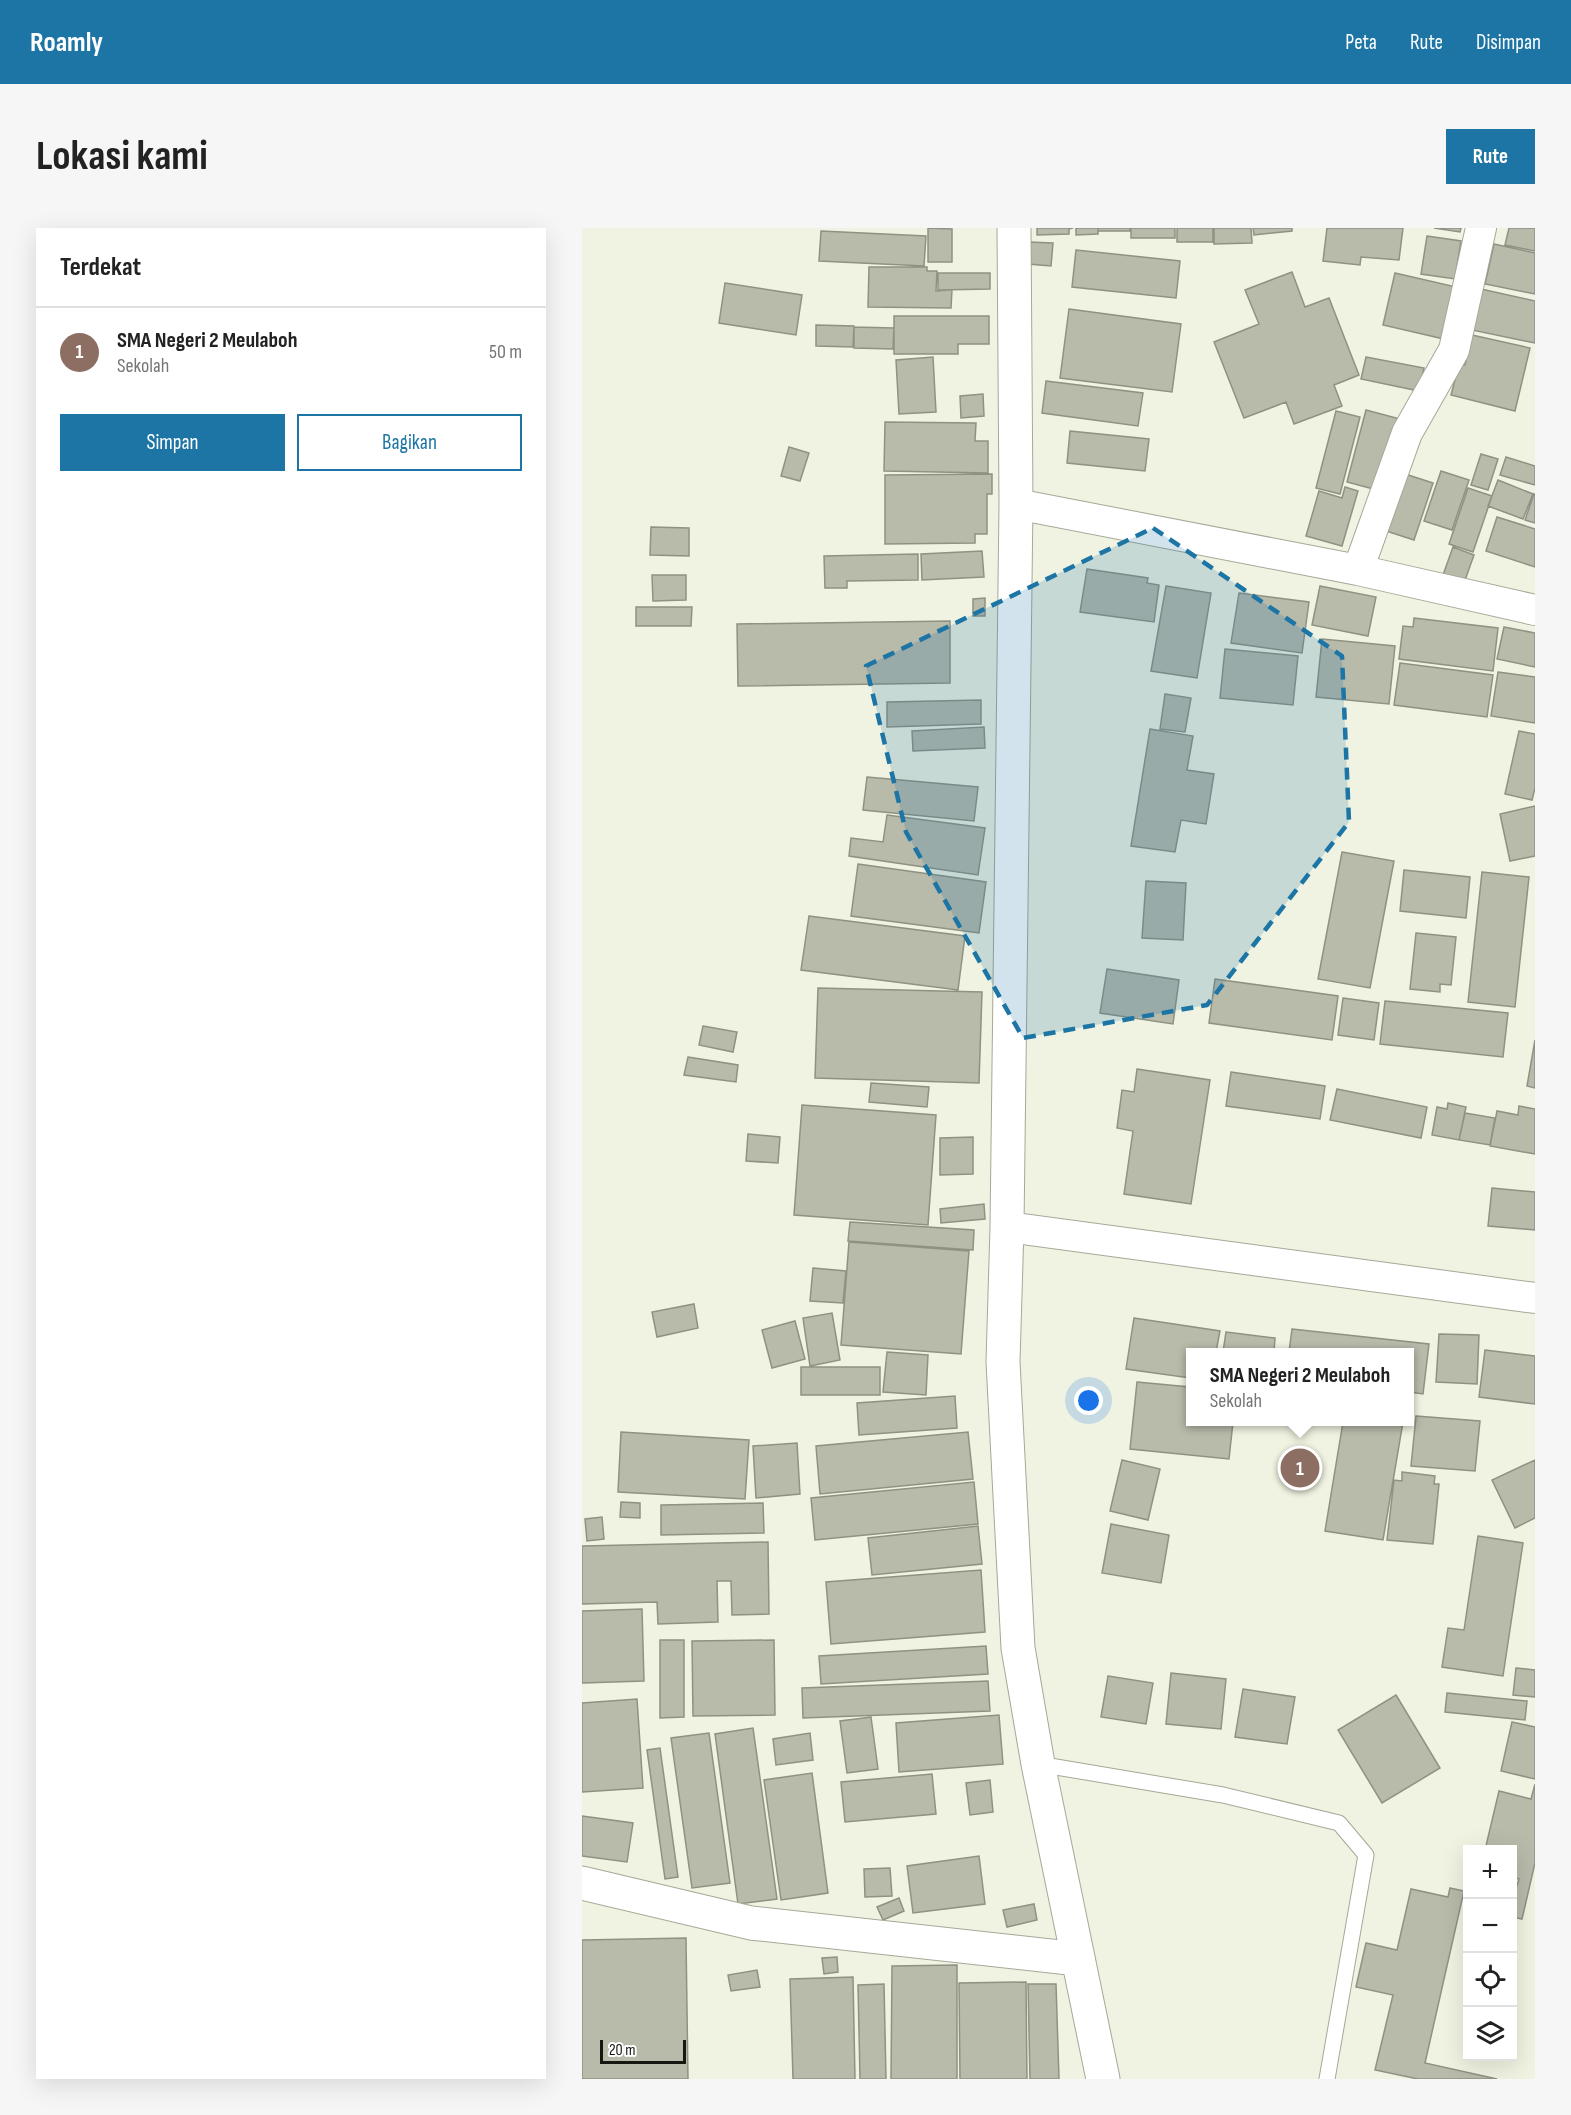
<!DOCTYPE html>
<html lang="id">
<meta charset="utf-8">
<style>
body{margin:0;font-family:"Sofia Sans Condensed",sans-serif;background:#f6f6f6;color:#222}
.controls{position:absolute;right:18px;bottom:18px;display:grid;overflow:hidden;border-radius:0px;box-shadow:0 6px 24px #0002}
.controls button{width:54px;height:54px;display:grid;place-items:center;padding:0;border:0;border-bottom:2px solid #e0e0e0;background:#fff;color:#222;font:30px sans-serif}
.scale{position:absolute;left:18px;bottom:15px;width:86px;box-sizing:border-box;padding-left:6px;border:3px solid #161711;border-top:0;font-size:16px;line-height:21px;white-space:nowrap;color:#161711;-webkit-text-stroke:4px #fff;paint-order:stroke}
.you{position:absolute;left:507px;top:1173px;width:21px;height:21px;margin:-15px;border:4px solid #fff;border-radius:50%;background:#1a73e8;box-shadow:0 0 0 9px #1a73e833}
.badge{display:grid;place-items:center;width:39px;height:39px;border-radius:50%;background:#1c75a4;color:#fff;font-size:20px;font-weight:700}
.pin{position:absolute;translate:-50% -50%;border:3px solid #fff;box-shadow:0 2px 6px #0006}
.popup{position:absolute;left:604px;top:1120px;width:228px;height:78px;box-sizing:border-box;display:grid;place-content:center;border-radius:0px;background:#fff;filter:drop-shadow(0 2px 4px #0005);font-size:20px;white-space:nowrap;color:#767676}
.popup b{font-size:22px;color:#222}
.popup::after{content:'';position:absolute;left:50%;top:100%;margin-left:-12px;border:12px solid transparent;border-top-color:#fff}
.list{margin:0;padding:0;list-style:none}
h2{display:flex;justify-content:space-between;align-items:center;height:78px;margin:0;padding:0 24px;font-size:26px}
h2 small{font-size:20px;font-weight:400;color:#767676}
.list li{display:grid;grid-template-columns:39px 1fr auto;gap:18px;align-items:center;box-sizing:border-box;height:90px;padding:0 24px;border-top:2px solid #e0e0e0}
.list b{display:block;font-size:22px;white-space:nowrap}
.list p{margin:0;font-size:20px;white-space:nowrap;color:#767676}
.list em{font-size:20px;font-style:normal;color:#767676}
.actions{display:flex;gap:12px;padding:18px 24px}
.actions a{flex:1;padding:14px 0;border:2px solid #1c75a4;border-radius:0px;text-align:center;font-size:21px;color:#1c75a4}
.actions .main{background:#1c75a4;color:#fff}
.icon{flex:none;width:33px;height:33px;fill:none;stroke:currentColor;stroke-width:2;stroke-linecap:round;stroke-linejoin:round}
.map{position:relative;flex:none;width:953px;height:1851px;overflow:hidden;border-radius:0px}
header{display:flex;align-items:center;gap:36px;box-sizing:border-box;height:84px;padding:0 30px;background:#1c75a4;color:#fff}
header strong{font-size:28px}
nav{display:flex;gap:33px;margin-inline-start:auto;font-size:21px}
.intro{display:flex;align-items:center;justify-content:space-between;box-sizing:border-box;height:144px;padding:0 36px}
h1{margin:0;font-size:42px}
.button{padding:15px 27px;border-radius:0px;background:#1c75a4;color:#fff;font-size:21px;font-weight:700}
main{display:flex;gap:36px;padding:0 36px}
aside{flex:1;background:#fff;border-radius:0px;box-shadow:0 6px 24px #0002}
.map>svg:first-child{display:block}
.building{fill:#b8baaa;stroke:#8f9282;stroke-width:1.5}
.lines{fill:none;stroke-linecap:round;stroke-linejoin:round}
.service-casing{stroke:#a6a898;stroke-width:17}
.minor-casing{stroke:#a6a898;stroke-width:32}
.tertiary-casing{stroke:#a6a898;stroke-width:35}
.primary-casing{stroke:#a6a898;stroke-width:35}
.service{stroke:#fff;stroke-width:15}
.minor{stroke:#fff;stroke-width:30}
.tertiary{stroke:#fff;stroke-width:33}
.primary{stroke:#fff;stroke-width:33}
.marked{fill:#1c75a4;fill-opacity:0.2;stroke:#1c75a4;stroke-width:4.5;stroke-dasharray:12 8;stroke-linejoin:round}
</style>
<header>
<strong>Roamly</strong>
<nav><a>Peta</a><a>Rute</a><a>Disimpan</a></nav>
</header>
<div class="intro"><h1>Lokasi kami</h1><a class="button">Rute</a></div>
<main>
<aside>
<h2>Terdekat<small></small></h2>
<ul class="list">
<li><span class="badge" style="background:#8d6e63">1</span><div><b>SMA Negeri 2 Meulaboh</b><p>Sekolah</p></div><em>50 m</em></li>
</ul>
<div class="actions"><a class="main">Simpan</a><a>Bagikan</a></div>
</aside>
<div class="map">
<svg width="953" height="1851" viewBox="0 0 953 1851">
<rect width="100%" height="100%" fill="#f0f3e1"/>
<path class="building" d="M346,0L370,1V34H346Z
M455,0H491L487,1V6L455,7Z
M494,0H516V6L494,7Z
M516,0H548V3H516Z
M549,0H593V10H549Z
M595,0H631V14H595Z
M632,0H669L670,15L632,16Z
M671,0H710V3L672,7Z
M745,0H821L817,32L779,29L778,37L741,33Z
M852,0H879L878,4Z
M927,0H953V23L923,17Z
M239,3L344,8L342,38L237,33Z
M845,8L879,13L873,51L839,46Z
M447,14L471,15L469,38L446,36Z
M912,16L953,25V66L903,56Z
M494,22L598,33L594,70L490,59Z
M287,39H345V43H355L354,63L370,62L369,80L286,79Z
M710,44L723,79L747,70L777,147L752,157L760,178L712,196L704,174L662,190L632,114L677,96L663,62Z
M356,45H408V61L356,62Z
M813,45L874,59L862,111L801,97Z
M143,55L220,67L214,107L137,95Z
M899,61L953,73V115L890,102Z
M487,81L599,96L590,164L478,150Z
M312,88H407V116H376V126H312Z
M234,97L272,98L271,119L234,118Z
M272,99L312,100L311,121L272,120Z
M890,107L948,120L933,183L869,167L877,136L883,137Z
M351,129L354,184L317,186L314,132Z
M784,129L842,140L837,163L779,151Z
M464,153L561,165L556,198L460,185Z
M401,166L402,188L379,190L378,168Z
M784,182L818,191L799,263L765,254Z
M754,183L778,189L758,266L734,260Z
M303,194L394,195L393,213H406V245L302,243Z
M488,203L567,211L563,243L485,235Z
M207,219L227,225L218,253L199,248Z
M899,226L916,231L906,262L889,257Z
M924,229L953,238V257L918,247Z
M859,243L887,252L870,302L842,293Z
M817,244L851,255L832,312L798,301Z
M410,246V266H405V306H393V315L303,316V247Z
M916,252L951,266L941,291L906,278Z
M763,259L776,263L760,318L724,308L737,263L760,270Z
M886,260L910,268L891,324L867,316Z
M952,266L953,267V295L943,292Z
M915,289L953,301V339L904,323Z
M69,299L107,300V328L68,327Z
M871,319L892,327L882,355L861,347Z
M400,323L402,349L340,352L339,326Z
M336,326V352L265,353V360H243L242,328Z
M505,341L566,350L565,355L577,357L572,394L498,384Z
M70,347H104V372L71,373Z
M584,358L629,365L615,450L569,443Z
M738,358L794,369L786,408L730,397Z
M657,365L727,374L720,425L649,415Z
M403,370V388H391V371Z
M54,379H110L109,398H54Z
M832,390L916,400L911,443L817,431L821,398L831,399Z
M368,393V455L156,458L155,396Z
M922,399L953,405V439L915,431Z
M740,411L813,418L807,476L734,469Z
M643,421L716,428L711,477L638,470Z
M818,435L911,447L905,489L812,477Z
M916,444L953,449V495L909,488Z
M583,466L609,470L603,504L578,501Z
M399,472V496L305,499V474Z
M402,499L403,520L331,523L330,503Z
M568,501L611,508L605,542L632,546L624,596L599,592L593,624L549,618Z
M937,503L953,506V560L950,572L923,566Z
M285,549L396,559L392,593L281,582Z
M953,578V628L928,633L918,586Z
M305,587L403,600L396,647L267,628L269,610L301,614Z
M760,624L812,633L788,760L736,751Z
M276,636L404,654L397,705L269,688Z
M822,642L888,649L884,690L818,683Z
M900,644L947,649L933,779L886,774Z
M564,653L604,655L601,712L560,710Z
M227,688L383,708L376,762L219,742Z
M834,705L874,709L869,757L858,756V764L828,761Z
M525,741L597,752L591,796L518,785Z
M633,751L756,768L750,812L627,795Z
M236,760L400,764L397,855L233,850Z
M761,770L797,775L792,812L756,807Z
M803,773L926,785L921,829L798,816Z
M121,798L155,804L151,824L117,817Z
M953,812V860L945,858Z
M106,829L156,837L154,854L102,847Z
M555,841L628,852L609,976L542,966L551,903L535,900L540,862L552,864Z
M649,844L743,858L738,891L644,878Z
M289,855L347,859L345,879L287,874Z
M755,861L845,879L839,910L748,892Z
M866,875L884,879L877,912L850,907L855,879L865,881Z
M220,877L354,887L346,997L212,987Z
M937,878L953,881V926L908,918L915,883L936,887Z
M883,885L913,890L908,917L877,912Z
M166,906L198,909L196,935L164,933Z
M391,909V946L358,947V910Z
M910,960L953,964V1002L906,998Z
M402,976L403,991L359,995L358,981Z
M268,994L392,1002L391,1022L266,1013Z
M267,1014L387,1023L379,1126L259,1117Z
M231,1040L264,1043L261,1075L228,1073Z
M112,1076L116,1100L75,1109L70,1084Z
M250,1085L258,1132L228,1138L221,1090Z
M552,1090L638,1103L634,1124H608V1150L544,1141Z
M213,1093L223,1131L190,1140L180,1102Z
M710,1101L847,1116L841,1166L828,1164V1124H707Z
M644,1104L693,1110L692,1124H641Z
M857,1106L897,1107L895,1156L854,1154Z
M903,1122L953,1128V1176L897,1169Z
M305,1124L346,1127L344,1167L301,1164Z
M219,1139H298V1167H219Z
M555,1154L608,1159V1194H651L647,1231L548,1221Z
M373,1168L375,1200L277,1207L275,1175Z
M834,1188L898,1193L893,1243L829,1238Z
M761,1194H821L801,1312L743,1303Z
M39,1204L167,1212L163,1271L36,1264Z
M386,1204L391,1251L238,1266L234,1218Z
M215,1215L218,1266L174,1270L171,1218Z
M540,1232L578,1241L566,1292L528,1283Z
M953,1232V1290L933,1300L910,1252Z
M820,1244L853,1248L852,1256H857L851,1316L805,1312L812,1252L820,1253Z
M392,1254L396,1296L233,1312L229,1270Z
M39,1274L58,1275V1290L38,1289Z
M181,1275L182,1305L79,1307V1277Z
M20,1289L22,1311L5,1313L3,1291Z
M529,1296L587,1307L579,1355L520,1345Z
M396,1298L400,1336L290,1347L286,1310Z
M896,1308L941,1315L921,1448L860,1439L866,1400L882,1402Z
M186,1314L187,1386L150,1387L149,1353H135L136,1394L76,1396L75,1374L0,1376V1318Z
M399,1342L403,1404L249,1416L244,1354Z
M60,1381L62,1453L0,1455V1383Z
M78,1412H102V1489L78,1490Z
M192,1412L193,1487L111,1488L110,1413Z
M404,1418L406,1446L239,1456L237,1428Z
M934,1440L953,1442V1469L931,1467Z
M589,1445L644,1451L639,1501L584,1496Z
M526,1448L571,1455L564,1496L519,1489Z
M406,1453L408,1483L221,1490L220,1460Z
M661,1461L713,1469L705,1516L653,1509Z
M865,1465L945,1473L943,1492L863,1484Z
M814,1467L858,1540L800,1575L756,1502Z
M55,1471L61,1560L0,1564V1475Z
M417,1487L421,1536L317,1544L314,1495Z
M289,1489L296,1541L265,1545L258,1493Z
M930,1494L953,1499V1551L919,1543Z
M171,1500L195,1671L156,1676L133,1506Z
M127,1505L148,1655L110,1660L89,1510Z
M228,1505L231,1532L194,1537L191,1511Z
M78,1520L96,1649L83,1651L65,1522Z
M230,1545L246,1665L199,1672L182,1552Z
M350,1546L354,1586L263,1594L259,1554Z
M408,1552L411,1584L388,1587L384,1555Z
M953,1556V1635L940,1691L930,1689V1673L937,1651L930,1649V1622H903L917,1563L949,1571Z
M0,1588L51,1595L45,1634L0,1628Z
M397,1628L403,1676L331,1685L325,1638Z
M308,1640L310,1668L283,1669L282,1641Z
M868,1660L882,1663L843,1835L915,1851H836L793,1842L811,1767L774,1759L784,1715L815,1722L829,1661L866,1669Z
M317,1670L322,1683L301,1692L295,1679Z
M452,1676L455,1692L425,1699L421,1682Z
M104,1710L106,1851H0V1712Z
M255,1729L256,1744L242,1746L240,1730Z
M375,1737V1851H309L310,1738Z
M175,1742L178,1759L149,1763L146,1747Z
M271,1749L273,1851H211L208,1751Z
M444,1754L445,1851H378L377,1755Z
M302,1756L304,1851H278L276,1757Z
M446,1756H474L477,1851H448Z"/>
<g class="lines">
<defs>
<path id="service" d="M456,1536L641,1567L757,1595L784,1627L745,1851"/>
<path id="minor" d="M434,276L776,342L953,382
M776,342L825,205L872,122L899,0
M425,999L953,1070"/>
<path id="tertiary" d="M0,1655L169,1695L496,1731"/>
<path id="primary" d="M432,0L434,276L425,999L421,1134L436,1420L456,1536L521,1851"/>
</defs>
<use href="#service" class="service-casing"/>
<use href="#minor" class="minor-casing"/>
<use href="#tertiary" class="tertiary-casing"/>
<use href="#primary" class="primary-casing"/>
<use href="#service" class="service"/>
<use href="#minor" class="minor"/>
<use href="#tertiary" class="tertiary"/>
<use href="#primary" class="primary"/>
</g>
<path class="marked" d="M571,300L760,428L767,594L625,777L441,810L324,604L284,438Z"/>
</svg>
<div class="controls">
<button>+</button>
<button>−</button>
<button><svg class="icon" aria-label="locate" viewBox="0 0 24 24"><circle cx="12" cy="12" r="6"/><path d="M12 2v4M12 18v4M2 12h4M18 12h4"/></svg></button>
<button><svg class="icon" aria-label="layers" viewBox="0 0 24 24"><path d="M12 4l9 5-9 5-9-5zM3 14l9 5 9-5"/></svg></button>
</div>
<div class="scale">20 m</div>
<div class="you"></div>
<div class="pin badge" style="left:718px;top:1240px;background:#8d6e63">1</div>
<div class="popup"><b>SMA Negeri 2 Meulaboh</b>Sekolah</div>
</div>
</main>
